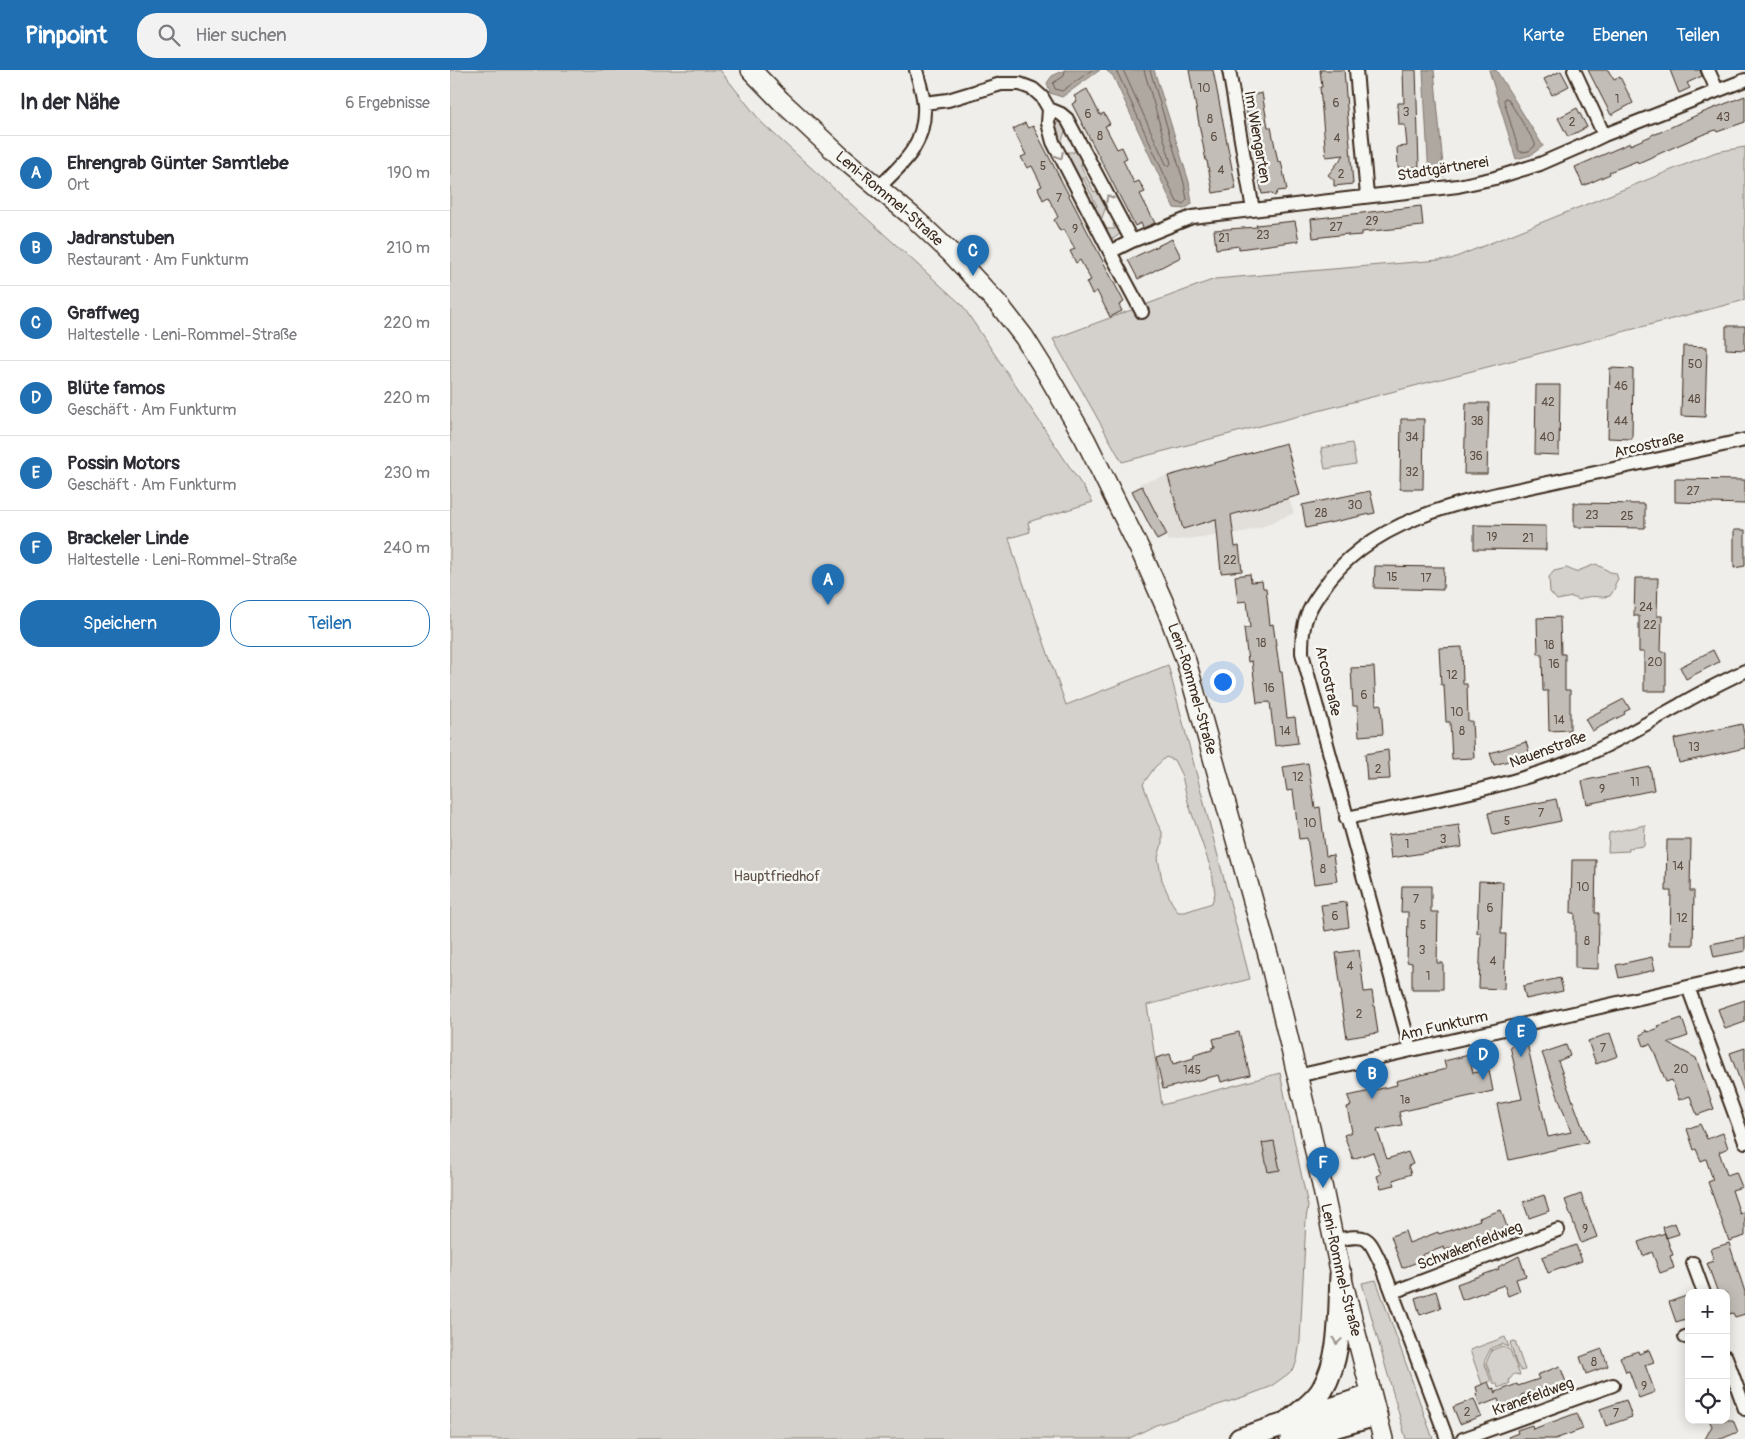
<!DOCTYPE html>
<html lang="de">
<meta charset="utf-8">
<style>
body{margin:0;font-family:Pangolin,sans-serif;background:#f2f2f3;color:#2b2b33}
.controls{position:absolute;right:15px;bottom:15px;display:grid;overflow:hidden;border-radius:10px;box-shadow:0 2px 12px #0003}
.controls button{width:45px;height:45px;display:grid;place-items:center;padding:0;border:0;border-bottom:1px solid #e1e1e2;background:#fff;color:#2b2b33;font:25px sans-serif}
.you{position:absolute;left:772px;top:611px;width:18px;height:18px;margin:-12px;border:4px solid #fff;border-radius:50%;background:#1a73e8;box-shadow:0 0 0 8px #1a73e833}
.badge{display:grid;place-items:center;width:32px;height:32px;border-radius:50%;background:#1f6fb2;color:#fff;font-size:16px;font-weight:700}
.pin{position:absolute;translate:-50% -41px;filter:drop-shadow(0 1px 2px #0008)}
.pin::after{content:'';position:absolute;top:26px;width:18px;height:15px;background:inherit;clip-path:polygon(0 0,100% 0,50% 100%)}
.list{margin:0;padding:0;list-style:none}
h2{display:flex;justify-content:space-between;align-items:center;height:65px;margin:0;padding:0 20px;font-size:21px}
h2 small{font-size:16px;font-weight:400;color:#7c7c81}
.list li{display:grid;grid-template-columns:32px 1fr auto;gap:15px;align-items:center;box-sizing:border-box;height:75px;padding:0 20px;border-top:1px solid #e1e1e2}
.list b{display:block;font-size:19px;white-space:nowrap}
.list p{margin:0;font-size:16px;white-space:nowrap;color:#7c7c81}
.list em{font-size:16px;font-style:normal;color:#7c7c81}
.actions{display:flex;gap:10px;padding:15px 20px}
.actions a{flex:1;padding:11px 0;border:1px solid #1f6fb2;border-radius:20px;text-align:center;font-size:18px;color:#1f6fb2}
.actions .main{background:#1f6fb2;color:#fff}
.icon{flex:none;width:28px;height:28px;fill:none;stroke:currentColor;stroke-width:2;stroke-linecap:round;stroke-linejoin:round}
.map{position:relative;flex:none;width:1295px;height:1369px;overflow:hidden}
header{display:flex;align-items:center;gap:30px;box-sizing:border-box;height:70px;padding:0 25px;background:#1f6fb2;color:#fff}
header strong{font-size:24px}
nav{display:flex;gap:28px;margin-inline-start:auto;font-size:18px}
.search{width:350px;height:45px;background:#f2f2f3;display:flex;align-items:center;gap:12px;box-sizing:border-box;padding:0 18px;border-radius:20px;color:#7c7c81;font-size:19px}
main{display:flex}
aside{flex:1;background:#fff}
.map>svg:first-child{display:block}
.built{fill:#e2dfdb}
.green{fill:#d4d1cc;stroke:#887e75;fill-rule:evenodd}
.water{fill:#afa8a1;stroke:#81766d}
.lines{fill:none;stroke-linecap:round;stroke-linejoin:round}
.shore{stroke:#695c52;stroke-width:1}
.building{fill:#c2bdb7;stroke:#3b2a1e}
.minor-casing{stroke:#3b2a1e;stroke-width:16}
.secondary-casing{stroke:#3b2a1e;stroke-width:22}
.trunk-casing{stroke:#3b2a1e;stroke-width:25}
.minor{stroke:#f6f6f2;stroke-width:12}
.secondary{stroke:#f6f6f2;stroke-width:19}
.trunk{stroke:#f6f6f2;stroke-width:21}
.oneway{stroke:#989088}
.labels{text-anchor:middle;dominant-baseline:central;stroke-width:5;stroke-linejoin:round;paint-order:stroke}
.number-label{font-size:12px;fill:#5d4f44}
.street-label{font-size:15px;fill:#3b2a1e;stroke:#f6f6f2}
.park-label{font-size:15px;fill:#61544a;stroke:#f6f6f2}
</style>
<header>
<strong>Pinpoint</strong>
<div class="search"><svg class="icon" aria-label="search" viewBox="0 0 24 24"><circle cx="10" cy="10" r="6"/><path d="M15 15l6 6"/></svg>Hier suchen</div>
<nav><a>Karte</a><a>Ebenen</a><a>Teilen</a></nav>
</header>
<main>
<aside>
<h2>In der Nähe<small>6 Ergebnisse</small></h2>
<ul class="list">
<li><span class="badge">A</span><div><b>Ehrengrab Günter Samtlebe</b><p>Ort</p></div><em>190 m</em></li>
<li><span class="badge">B</span><div><b>Jadranstuben</b><p>Restaurant · Am Funkturm</p></div><em>210 m</em></li>
<li><span class="badge">C</span><div><b>Graffweg</b><p>Haltestelle · Leni-Rommel-Straße</p></div><em>220 m</em></li>
<li><span class="badge">D</span><div><b>Blüte famos</b><p>Geschäft · Am Funkturm</p></div><em>220 m</em></li>
<li><span class="badge">E</span><div><b>Possin Motors</b><p>Geschäft · Am Funkturm</p></div><em>230 m</em></li>
<li><span class="badge">F</span><div><b>Brackeler Linde</b><p>Haltestelle · Leni-Rommel-Straße</p></div><em>240 m</em></li>
</ul>
<div class="actions"><a class="main">Speichern</a><a>Teilen</a></div>
</aside>
<div class="map">
<svg width="1295" height="1369" viewBox="0 0 1295 1369">
<rect width="100%" height="100%" fill="#efeeea"/>
<filter id="ink" filterUnits="userSpaceOnUse"><feTurbulence type="fractalNoise" baseFrequency=".02" numOctaves="2"/><feDisplacementMap in="SourceGraphic" scale="10" xChannelSelector="R" yChannelSelector="G"/><feConvolveMatrix kernelMatrix="1 2 1 2 8 2 1 2 1" color-interpolation-filters="sRGB"/></filter>
<g filter="url(#ink)">
<path class="built" d="M836,373L850,425L839,429L844,443L814,456L794,462L718,471L716,465L707,470L682,421L691,416L690,413Z"/>
<path class="green" d="M0,0H270L312,53L512,235L643,432L578,452L580,462L559,468L566,492L616,635L718,595L800,909L697,935L712,1035L830,1003L858,1136L856,1149L850,1271L847,1291L844,1298L838,1304L820,1317L796,1326L706,1355L678,1369H0ZM716,687L724,690L732,706L738,732L762,802L765,823L762,833L735,842H728L721,831L712,810L708,788L712,773V762L707,753L693,714L705,697Z
M610,52L617,57L610,75L603,57L606,53Z
M623,77H627L635,93L630,95L644,122L649,120L657,134L650,153L642,138L647,136L633,108L628,110L614,82H625Z
M1295,77V230L672,392L603,269L765,209L1001,189L1266,82Z
M663,154H666L670,164L663,169L659,168L653,159H665Z
M902,373L906,394L875,399L871,378Z
M1146,494L1160,502L1166,503L1168,509L1165,514V518L1160,526C1148,529 1142,523 1130,530L1122,527L1107,530L1100,522L1099,507L1104,501L1117,498L1125,502Z
M1195,755L1194,776L1179,778V781L1158,782L1159,763Z
M926,1210L983,1369H956L912,1213Z
M1055,1267L1059,1277L1052,1274L1041,1278L1034,1292L1041,1311L1032,1314L1020,1280Z
M1065,1271L1075,1300L1071,1301L1066,1293L1060,1272Z
M1052,1276L1060,1280L1070,1305L1064,1304L1059,1310L1060,1313L1048,1318L1047,1314H1044L1036,1293L1042,1280Z"/>
<path class="water" d="M615,0H650L612,27L600,23L597,13L602,6Z
M656,0H704L739,112L742,134L734,139L724,138L663,6Z
M973,0H984L994,106L979,107Z
M1039,0H1046L1093,76L1081,85L1066,89Z"/>
<g class="lines">
<path class="shore" d="M615,0L614,6L603,13L605,19L612,21L642,0
M665,0L668,4L727,132L733,134L737,130L734,113L700,0
M673,0L716,94L719,96L721,93L694,0
M1055,28L1058,29L1085,73V76L1079,81L1071,82L1069,81L1054,31Z"/>
</g>
<path class="building" d="M739,0H763L786,119L763,123L757,91H756Z
M870,0H894L903,114L884,116V110L878,105L894,85L876,87L870,17H872Z
M953,0H966L969,97L948,98L947,77L957,76L955,55H949L948,37V33H954Z
M1138,0H1158L1164,10L1170,7L1183,33L1161,45Z
M1220,0H1250L1252,6L1237,13L1240,18L1229,23Z
M1111,1L1119,16L1102,25L1094,9Z
M637,19L650,45L654,43L660,54L655,56L667,79L672,77L677,88L673,90L684,113L689,111L695,122L690,124L705,153L700,155L693,158L691,153L685,156L622,34L627,31L624,26Z
M812,23L818,57H821L828,92L831,91L837,120L828,121L825,126L820,123L812,124L795,33L800,32L799,26Z
M1295,26V52L1267,62L1266,60L1254,64L1188,93L1187,91L1159,102L1160,104L1133,116L1125,97L1180,73V75L1201,66L1203,64H1206L1249,44Z
M1127,38L1137,57L1118,67L1108,48Z
M575,53L578,58L583,56L674,232L669,235L672,241L660,247L647,221L642,224L636,212L641,210L630,190L626,193L620,181L625,179L614,159L610,161L604,150L608,147L598,127L593,130L588,118L592,116L582,96L577,98L571,87L576,85L563,59Z
M971,136L973,156L912,162V165L898,166V164L863,168L861,149Z
M845,151L849,171L789,179V176L766,179L764,160L807,157L806,155Z
M722,169L731,187L688,209L678,190Z
M1276,256H1295V280L1276,279Z
M1233,276L1257,277L1255,347L1231,346Z
M1160,298L1183,299L1182,369L1158,368Z
M1086,315H1110L1109,385L1085,384Z
M1016,333H1039L1037,404H1014Z
M951,349H974L973,419H950Z
M836,373L850,425L781,445L785,477L789,476L792,501L771,503L766,449L733,459L718,406Z
M1225,409L1295,410V434L1225,432Z
M692,416L717,465L707,470L682,421Z
M920,421L925,443L856,458L852,435Z
M1124,433L1195,434V458L1124,457Z
M1024,455L1096,456V480L1024,479Z
M1284,460H1295V496L1284,498Z
M925,496L994,497L993,520L924,518Z
M800,504L801,512L812,511L813,518H816L820,555L823,554L830,602H832L837,648L845,647L848,673L825,676L820,632L807,633L802,591L798,592L794,558H800L797,531L788,532L785,506Z
M1185,508H1208L1207,546H1212L1211,582H1216V621H1194V582H1189V546H1184Z
M1110,547L1111,584H1115V620H1120V660L1099,661L1098,621H1093L1092,584H1088L1087,548Z
M1012,577L1013,614H1017L1018,651H1022L1024,688L1002,689L1000,652H996L994,615H991L989,578Z
M1263,580L1269,592L1236,609L1230,597Z
M924,597L926,635L931,634L933,664L909,666L907,636H903L901,598Z
M1174,629L1180,639L1174,642L1175,644L1142,661L1135,649Z
M1292,654L1295,669V678L1229,693L1224,669Z
M1076,672L1080,685L1044,695L1040,683Z
M938,680L940,709L917,710L915,684Z
M858,693L865,738L870,737L876,786L883,785L887,811L864,814L857,768L849,769L843,720L837,721L833,697Z
M1200,697L1204,720L1137,734L1132,711Z
M1106,729L1111,751L1043,765L1038,743Z
M1009,755L1012,777L941,788L938,765Z
M1217,770H1241L1240,821H1244L1243,875H1220L1221,821H1216Z
M1122,790H1146L1145,843H1149L1148,899L1125,898V843H1121Z
M1029,811L1053,812L1051,864H1056L1054,919L1029,918L1031,863H1027Z
M952,816H981V842H988L987,893H993V919H962V893L957,892L958,842H951Z
M896,832L899,857L875,861L871,835Z
M1295,867V881L1264,887L1261,874Z
M909,880L914,922L922,921L928,963L897,968L890,926H892L886,883Z
M1202,887L1205,900L1169,908L1166,895Z
M1110,908L1113,921L1076,929L1073,916Z
M1295,930V952L1275,959L1268,939Z
M1232,948L1238,966L1218,973L1246,988L1264,1039L1247,1045L1240,1026L1229,1030L1222,1010L1216,1012L1204,981L1200,974L1194,976L1190,965L1196,962L1195,960L1198,962L1209,958L1208,956Z
M789,962L800,1005L771,1012L769,1005L713,1019L706,988L720,984L723,994L744,988V985L762,980V978L765,977L763,969Z
M1160,963L1168,986L1146,994L1138,971Z
M1077,973L1098,1067L1121,1062L1092,983L1116,975L1120,986L1108,991L1138,1072L1059,1090L1047,1034L1072,1029L1060,976Z
M1295,978V1022H1294L1280,983Z
M1019,985L1023,1003L1039,1000L1043,1021L949,1042L952,1055L927,1060L937,1089L958,1082L963,1094L958,1096L961,1104L943,1110L945,1115L931,1118L927,1106L931,1104L923,1082L903,1089L894,1065L902,1062L897,1037L901,1036L898,1026L947,1015L946,1011L996,999L994,991Z
M1250,1054L1257,1069L1273,1063L1278,1078L1269,1082L1277,1105L1286,1102L1292,1117L1282,1120L1290,1144L1295,1142V1166L1279,1171L1258,1112L1263,1110L1256,1089L1251,1091L1246,1079L1244,1080L1237,1059Z
M824,1071L830,1100L818,1102L812,1073Z
M1131,1124L1147,1167L1131,1173L1115,1130Z
M1094,1125L1099,1141L1079,1148L1073,1132Z
M1051,1140L1057,1157L995,1180L994,1177L972,1185L973,1190L952,1198L941,1166L955,1161L959,1173L988,1162L989,1164L1010,1157L1030,1150L1029,1148Z
M1225,1153L1229,1164L1216,1168L1213,1157Z
M1215,1163L1223,1185L1220,1186L1224,1198L1210,1203L1202,1182L1193,1186L1188,1172Z
M1279,1173L1295,1222V1244L1285,1247L1283,1243L1280,1244L1276,1234V1223H1268L1257,1193L1264,1191L1260,1179Z
M1126,1175L1132,1191L1098,1203L1092,1187Z
M1069,1186L1076,1206L1066,1209L1070,1221L1058,1226L1054,1215L1012,1230L1007,1214L1049,1199L1048,1197Z
M986,1221L991,1238L970,1245L965,1228Z
M1239,1225V1248L1226,1252L1219,1232Z
M1152,1279L1158,1296L1136,1304L1130,1287Z
M1199,1280L1204,1292L1195,1295L1205,1322L1189,1328L1179,1301L1176,1302L1170,1287L1188,1281L1189,1284Z
M1110,1296L1117,1315L1094,1324L1092,1319L1071,1325L1073,1330L1051,1338L1048,1329L1030,1336L1026,1324H1028L1026,1317L1038,1312L1041,1319L1044,1318L1046,1323V1322L1067,1314L1068,1316L1089,1309L1087,1305Z
M1024,1329L1031,1346L1010,1354L1003,1337Z
M1176,1330L1182,1347L1156,1356L1150,1339Z
M1127,1343L1133,1359L1105,1369H1059L1058,1367L1068,1363L1067,1360L1082,1355L1083,1359Z
M1259,1350H1283L1288,1362L1271,1369H1255L1262,1356Z"/>
<g class="lines">
<defs>
<path id="minor" d="M779,0L803,140
M906,0L917,126
M1124,0L1154,65
M1258,0L1267,20
M474,33L498,30L551,14H570L583,19L592,27L599,39L598,53L603,72L660,182L682,171L742,147L1008,116L1045,108L1090,94L1129,77L1154,65L1295,10
M599,39L611,44L617,49L682,171
M428,118C454,93 476,74 474,35C473,23 469,11 466,0
M660,182L692,242
M896,748C973,732 1054,719 1127,689C1162,675 1195,654 1228,636C1249,623 1272,612 1295,601
M1238,917L1295,1072
M961,980L852,583C852,574 852,565 854,557C856,543 864,531 872,520C923,441 1037,427 1121,408C1179,396 1237,383 1295,370
M847,1006L1295,904
M884,1170C920,1164 917,1165 933,1198L997,1369
M1243,1193L1254,1223
M943,1222L1108,1160
M1235,1267L1239,1266
M1276,1287L1295,1339
M1013,1369L1163,1315"/>
<g id="secondary">
<path id="s1" d="M301,0L331,31L390,86L463,147L501,183L550,236L574,267L596,302L635,369L692,484L717,540L736,591L819,888L860,1058L891,1205L933,1369"/>
</g>
<path id="trunk" d="M838,1352C849,1343 864,1333 872,1320C892,1286 889,1244 891,1205
M790,1369L920,1326
M841,1369L926,1345"/>
</defs>
<use href="#minor" class="minor-casing"/>
<use href="#secondary" class="secondary-casing"/>
<use href="#trunk" class="trunk-casing"/>
<use href="#minor" class="minor"/>
<use href="#secondary" class="secondary"/>
<use href="#trunk" class="trunk"/>
</g>
<defs><path id="oneway-chevron" d="M-2-3.5L2.5 0L-2 3.5" fill="none" stroke-width="1.6" stroke-linecap="round" stroke-linejoin="round" transform="scale(1.25)"/></defs>
<g class="oneway">
<use href="#oneway-chevron" transform="translate(610 86) rotate(63)"/>
<use href="#oneway-chevron" transform="translate(659 128) rotate(-118)"/>
<use href="#oneway-chevron" transform="translate(887 1271) rotate(98)"/>
</g>
</g>
<g class="labels">
<g class="number-label">
<text x="754" y="18">10</text>
<text x="1167" y="29">1</text>
<text x="886" y="33">6</text>
<text x="956" y="42">3</text>
<text x="638" y="44">6</text>
<text x="1273" y="47">43</text>
<text x="760" y="49">8</text>
<text x="1122" y="52">2</text>
<text x="650" y="66">8</text>
<text x="764" y="67">6</text>
<text x="887" y="68">4</text>
<text x="593" y="96">5</text>
<text x="771" y="100">4</text>
<text x="891" y="104">2</text>
<text x="609" y="128">7</text>
<text x="922" y="151">29</text>
<text x="886" y="157">27</text>
<text x="625" y="159">9</text>
<text x="813" y="165">23</text>
<text x="774" y="168">21</text>
<text x="1245" y="294">50</text>
<text x="1171" y="316">46</text>
<text x="1244" y="329">48</text>
<text x="1098" y="332">42</text>
<text x="1027" y="351">38</text>
<text x="1171" y="351">44</text>
<text x="962" y="367">34</text>
<text x="1097" y="367">40</text>
<text x="1026" y="386">36</text>
<text x="962" y="402">32</text>
<text x="1243" y="421">27</text>
<text x="905" y="435">30</text>
<text x="871" y="443">28</text>
<text x="1142" y="445">23</text>
<text x="1177" y="446">25</text>
<text x="1042" y="467">19</text>
<text x="1078" y="468">21</text>
<text x="780" y="490">22</text>
<text x="942" y="507">15</text>
<text x="976" y="508">17</text>
<text x="1196" y="537">24</text>
<text x="1200" y="555">22</text>
<text x="811" y="573">18</text>
<text x="1099" y="575">18</text>
<text x="1205" y="592">20</text>
<text x="1104" y="594">16</text>
<text x="1002" y="605">12</text>
<text x="819" y="618">16</text>
<text x="914" y="625">6</text>
<text x="1007" y="642">10</text>
<text x="1109" y="650">14</text>
<text x="835" y="661">14</text>
<text x="1012" y="661">8</text>
<text x="1244" y="677">13</text>
<text x="928" y="699">2</text>
<text x="848" y="707">12</text>
<text x="1185" y="712">11</text>
<text x="1152" y="719">9</text>
<text x="1091" y="743">7</text>
<text x="1057" y="751">5</text>
<text x="860" y="753">10</text>
<text x="993" y="769">3</text>
<text x="957" y="774">1</text>
<text x="1228" y="796">14</text>
<text x="873" y="799">8</text>
<text x="1133" y="817">10</text>
<text x="966" y="829">7</text>
<text x="1040" y="838">6</text>
<text x="885" y="846">6</text>
<text x="1232" y="848">12</text>
<text x="973" y="855">5</text>
<text x="1137" y="871">8</text>
<text x="972" y="880">3</text>
<text x="1043" y="891">4</text>
<text x="900" y="896">4</text>
<text x="978" y="906">1</text>
<text x="909" y="944">2</text>
<text x="1153" y="978">7</text>
<text x="1231" y="999">20</text>
<text x="742" y="1000">145</text>
<text x="955" y="1030">1a</text>
<text x="1135" y="1159">9</text>
<text x="1144" y="1292">8</text>
<text x="1194" y="1316">9</text>
<text x="1017" y="1342">2</text>
<text x="1166" y="1343">7</text>
</g>
<g class="street-label">
<text transform="translate(807 67) rotate(80)">Im Wiengarten</text>
<text transform="translate(993 99) rotate(-9)">Stadtgärtnerei</text>
<text stroke="none"><textPath href="#s1" startOffset="189">Leni-Rommel-Straße</textPath></text>
<text transform="translate(1199 375) rotate(-13)">Arcostraße</text>
<text transform="translate(878 611) rotate(77)">Arcostraße</text>
<text stroke="none"><textPath href="#s1" startOffset="774">Leni-Rommel-Straße</textPath></text>
<text transform="translate(1098 680) rotate(-20)">Nauenstraße</text>
<text transform="translate(994 956) rotate(-13)">Am Funkturm</text>
<text transform="translate(1020 1176) rotate(-21)">Schwakenfeldweg</text>
<text stroke="none"><textPath href="#s1" startOffset="1374">Leni-Rommel-Straße</textPath></text>
<text transform="translate(1083 1327) rotate(-20)">Kranefeldweg</text>
</g>
<g class="park-label">
<text x="327" y="806">Hauptfriedhof</text>
</g>
</g>
</svg>
<div class="controls">
<button>+</button>
<button>−</button>
<button><svg class="icon" aria-label="locate" viewBox="0 0 24 24"><circle cx="12" cy="12" r="6"/><path d="M12 2v4M12 18v4M2 12h4M18 12h4"/></svg></button>
</div>
<div class="you"></div>
<div class="pin badge" style="left:378px;top:535px">A</div>
<div class="pin badge" style="left:922px;top:1029px">B</div>
<div class="pin badge" style="left:523px;top:206px">C</div>
<div class="pin badge" style="left:1033px;top:1010px">D</div>
<div class="pin badge" style="left:1071px;top:987px">E</div>
<div class="pin badge" style="left:873px;top:1118px">F</div>
</div>
</main>
